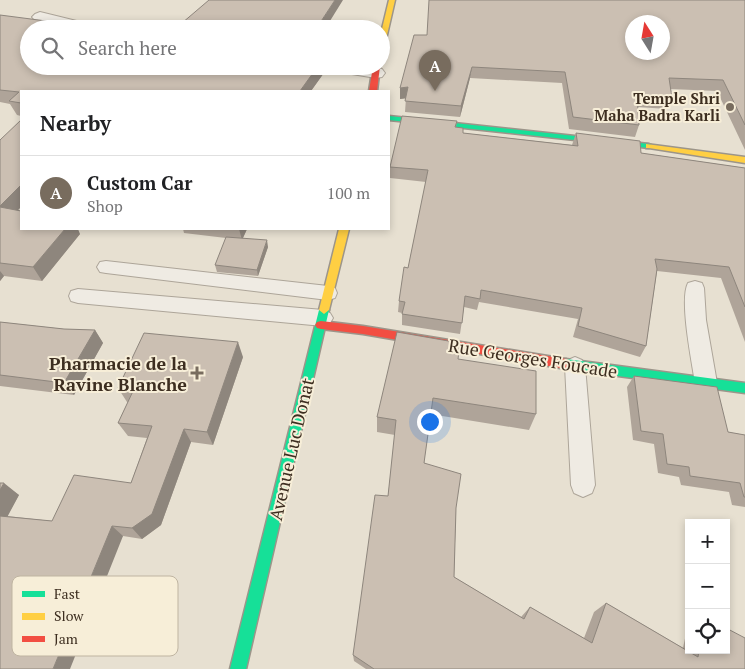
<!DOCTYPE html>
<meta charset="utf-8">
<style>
body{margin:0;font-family:"PT Serif",serif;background:#f6f6f6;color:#202124}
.controls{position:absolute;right:15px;bottom:15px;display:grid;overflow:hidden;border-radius:0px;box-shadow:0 2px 8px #0003}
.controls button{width:45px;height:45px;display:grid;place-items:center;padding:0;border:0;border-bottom:1px solid #e0e0e0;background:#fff;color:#202124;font:25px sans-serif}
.compass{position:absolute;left:625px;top:15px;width:45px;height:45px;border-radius:50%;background:#fff;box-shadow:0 2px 8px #0003;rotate:349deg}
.you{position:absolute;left:429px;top:421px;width:18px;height:18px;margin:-12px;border:4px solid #fff;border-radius:50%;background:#1a73e8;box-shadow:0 0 0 8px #1a73e833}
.badge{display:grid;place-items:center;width:32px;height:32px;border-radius:50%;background:#786c5e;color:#fff;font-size:16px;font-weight:700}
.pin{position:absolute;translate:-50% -41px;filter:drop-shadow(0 1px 2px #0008)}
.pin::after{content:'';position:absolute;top:26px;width:18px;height:15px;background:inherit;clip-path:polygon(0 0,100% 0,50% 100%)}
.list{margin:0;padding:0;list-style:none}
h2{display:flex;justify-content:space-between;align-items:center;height:65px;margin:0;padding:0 20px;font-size:21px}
h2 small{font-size:16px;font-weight:400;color:#757577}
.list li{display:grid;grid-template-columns:32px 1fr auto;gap:15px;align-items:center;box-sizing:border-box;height:75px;padding:0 20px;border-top:1px solid #e0e0e0}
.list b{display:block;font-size:19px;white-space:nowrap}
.list p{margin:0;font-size:16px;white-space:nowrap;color:#757577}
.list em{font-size:16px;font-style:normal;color:#757577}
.icon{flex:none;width:28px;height:28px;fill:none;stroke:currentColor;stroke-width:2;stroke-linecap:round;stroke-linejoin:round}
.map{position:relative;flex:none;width:745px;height:669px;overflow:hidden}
.search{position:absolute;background:#fff;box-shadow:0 2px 8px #0003;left:20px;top:20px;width:370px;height:55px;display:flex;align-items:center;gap:12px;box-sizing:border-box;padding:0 18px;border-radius:28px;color:#757577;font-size:19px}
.panel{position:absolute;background:#fff;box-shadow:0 2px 8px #0003;left:20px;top:90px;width:370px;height:140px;border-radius:0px}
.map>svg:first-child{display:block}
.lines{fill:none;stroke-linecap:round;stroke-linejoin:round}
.lane-casing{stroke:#ada599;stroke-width:2}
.street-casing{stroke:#ada599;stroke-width:2}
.fast-casing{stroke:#9c958a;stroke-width:3}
.slow-casing{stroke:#9c958a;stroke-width:3}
.jam-casing{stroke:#9c958a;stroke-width:3}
.lane{fill:#efebe3;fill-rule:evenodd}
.street{fill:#efebe3;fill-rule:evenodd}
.fast{fill:#16e098;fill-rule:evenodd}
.slow{fill:#ffcf43;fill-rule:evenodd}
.jam{fill:#f24e42;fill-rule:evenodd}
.wall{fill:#afa499}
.shaded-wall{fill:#8e867d}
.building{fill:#cbbfb2;stroke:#8e867d;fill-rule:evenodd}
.poi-dot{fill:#786c5e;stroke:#f7eed8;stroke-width:2}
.labels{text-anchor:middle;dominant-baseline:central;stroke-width:4;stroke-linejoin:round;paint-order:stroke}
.far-poi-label{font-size:15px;font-weight:bold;fill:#3d2e20;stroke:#f7eed8;text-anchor:end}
.street-label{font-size:18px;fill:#3d2e20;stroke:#f7eed8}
.poi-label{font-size:18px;font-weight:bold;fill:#3d2e20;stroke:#f7eed8;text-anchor:end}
.key{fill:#f7eed8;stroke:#bfb4a1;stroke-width:1}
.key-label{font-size:14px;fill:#3d2e20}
</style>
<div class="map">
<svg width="745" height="669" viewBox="0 0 745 669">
<rect width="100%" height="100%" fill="#e7e0d1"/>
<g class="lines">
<defs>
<path id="lane" d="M106,261L328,286L335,288L337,293L335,298L328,300L106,273L100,272L97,267L100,262Z
M695,281L702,283L704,288L706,320L717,383L714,389L706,392L698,389L695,383C692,362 679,300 688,283Z
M78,289L323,310L330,313L333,318L330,323L323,326L78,303L71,301L69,296L71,291Z
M575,357L582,360L585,366L595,485L592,493L583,497L574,493L571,485L565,366L568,360Z"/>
<path id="street" d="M40,12L97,26L99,29H70L35,20L32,17L35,14Z
M326,66H367L382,69L385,73L382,77L376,78L328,70Z"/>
<path id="fast" d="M389,116L649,144L653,146L649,148L389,120Z
M324,306L329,310L246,669H230L319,310Z
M566,359L745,383V393L566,369L562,367L560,364L562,361Z"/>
<path id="slow" d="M389,0H395L384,48L381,50V33Z
M646,144L745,157V163L649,148H646Z
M339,229H349L329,310L324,314L319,310Z"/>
<path id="jam" d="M373,66H380L377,91H369Z
M321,321L363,326L566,359L570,361L572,364L570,367L566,369L363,334L321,329L317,328L315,325L317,322Z"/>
</defs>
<use href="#lane" class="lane-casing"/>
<use href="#street" class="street-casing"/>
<use href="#fast" class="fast-casing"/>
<use href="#slow" class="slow-casing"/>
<use href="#jam" class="jam-casing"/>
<use href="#lane" class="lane"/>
<use href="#street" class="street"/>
<use href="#fast" class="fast"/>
<use href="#slow" class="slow"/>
<use href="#jam" class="jam"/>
</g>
<path class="wall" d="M745,0V150L717,91L670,89L672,98L667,109L638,107L639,125L635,137L569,129L562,83L470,78L460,117L405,112L406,98L400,99V88L427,35Z
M0,15L326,70L311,91H21V116L17,115L10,104L0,102Z
M457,121L456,127L463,133L572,145L576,133L641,153L745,168V342L721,278L657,271L646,346L640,357L573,337L578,319L479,302L477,310L464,307L460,334L402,325V313L398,312L399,301L408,268L426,182L390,178V167Z
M0,140L18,210L80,234L42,281L4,276L0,281Z
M183,229H247L243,238L268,247L258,276L217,272L215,265L226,238L184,233Z
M0,322L64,329L95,330L103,343L74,395L0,386Z
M243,357L213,445L191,442L161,525L142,539L123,536L0,669V483L19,495L7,516L52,521L131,483L147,438L128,436L118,423L128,402H127L118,388Z
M458,359L536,414L529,430L430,414L424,463L456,508L454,577L521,617L530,607L584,638L594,612L606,603L683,648L688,624H689V650H726L745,669H366L354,661L353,655L388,496L395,435L377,432V417Z
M634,376L728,432L745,435V507L732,505L729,492L681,485L679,477L658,473L654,444L633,440L627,387Z"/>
<path class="shaded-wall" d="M335,0H343L325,29H316Z
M318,66H326V70L311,91H300Z
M472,67L470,78L460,117L461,106Z
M408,87V98L400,99V88Z
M21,185V207L8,221L0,209V206Z
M65,229H78L80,234L42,281L33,267Z
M239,229H247L242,240Z
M267,240L268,247L258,276L257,270Z
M0,271L4,276L0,281Z
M95,330L103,343L74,395L64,383Z
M238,342L243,357L213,445L207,432Z
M184,429L191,442L161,525L142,539L132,528Z
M4,483L19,495L3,525L0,523V490Z
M112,526L123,536L70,669H53Z"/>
<path class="building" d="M209,0H335L316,29H175Z
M429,0H745V125L723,80L669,78L672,98L637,95L639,125L573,117L565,72L472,67L461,106L405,101L408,87L400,88L414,35H427ZM632,22H662V52H632Z
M0,15L108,29H29V66H318L300,91H21V103L9,101L19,92L0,90Z
M402,116L457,121L455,127L463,128V133L578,146L576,133L640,141L641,153L745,168V307L729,267L655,259L657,269L646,346L578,326L582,308L481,290L480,299L465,296L462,323L402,314L405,302L399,301L404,267L408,268L428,170L390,167Z
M21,120V185L0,206V140Z
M0,207L21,211V229H65L33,267L0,263Z
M226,237L267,240L257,270L215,265Z
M0,322L64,329L95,330L64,383L0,375Z
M397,332L460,343L458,359L536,371V414L433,398L424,463L461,474L456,508L454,577L524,619L530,607L592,643L606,603L698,657L699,650H726V628L745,638V669H374L353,655L375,495L388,496L396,420L377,417Z
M144,333L238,342L207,432L184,429L152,514L132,528L112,526L53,669H0V516L52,521L74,475L131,483L152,426L118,423L134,389L118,388Z
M634,376L717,387L728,432L745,435V497H744L740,483L690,476L689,467L667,464L663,434L641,431Z
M0,483H4L0,490Z"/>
<g class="poi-dot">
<circle cx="730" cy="107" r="5"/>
<path d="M194.5 365.5h5v5h5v5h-5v5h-5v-5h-5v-5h5z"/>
</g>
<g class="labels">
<g class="far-poi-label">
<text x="720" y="98">Temple Shri<tspan x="720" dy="17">Maha Badra Karli</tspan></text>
</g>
<g class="street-label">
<text transform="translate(533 358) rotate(9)">Rue Georges Foucade</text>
<text transform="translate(291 449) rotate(-77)">Avenue Luc Donat</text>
</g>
<g class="poi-label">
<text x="187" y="363">Pharmacie de la<tspan x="187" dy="21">Ravine Blanche</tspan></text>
</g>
</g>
<rect x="12" y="576" width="166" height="80" rx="8" class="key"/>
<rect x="22" y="591" width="23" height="6" fill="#16e098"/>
<rect x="22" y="613" width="23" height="7" fill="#ffcf43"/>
<rect x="22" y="636" width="23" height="6" fill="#f24e42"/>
<g class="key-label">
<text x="54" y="599">Fast</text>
<text x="54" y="621">Slow</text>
<text x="54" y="644">Jam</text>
</g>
</svg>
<div class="controls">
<button>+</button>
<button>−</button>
<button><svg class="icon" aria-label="locate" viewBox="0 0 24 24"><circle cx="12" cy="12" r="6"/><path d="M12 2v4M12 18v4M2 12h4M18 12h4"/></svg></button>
</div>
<svg class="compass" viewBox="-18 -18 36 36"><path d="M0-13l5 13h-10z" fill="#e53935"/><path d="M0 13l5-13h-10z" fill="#757577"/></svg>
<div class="you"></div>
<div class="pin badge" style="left:435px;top:91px">A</div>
<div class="search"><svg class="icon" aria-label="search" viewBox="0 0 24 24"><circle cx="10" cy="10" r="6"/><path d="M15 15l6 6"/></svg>Search here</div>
<section class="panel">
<h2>Nearby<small></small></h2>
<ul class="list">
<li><span class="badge">A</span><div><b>Custom Car</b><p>Shop</p></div><em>100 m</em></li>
</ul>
</section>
</div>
